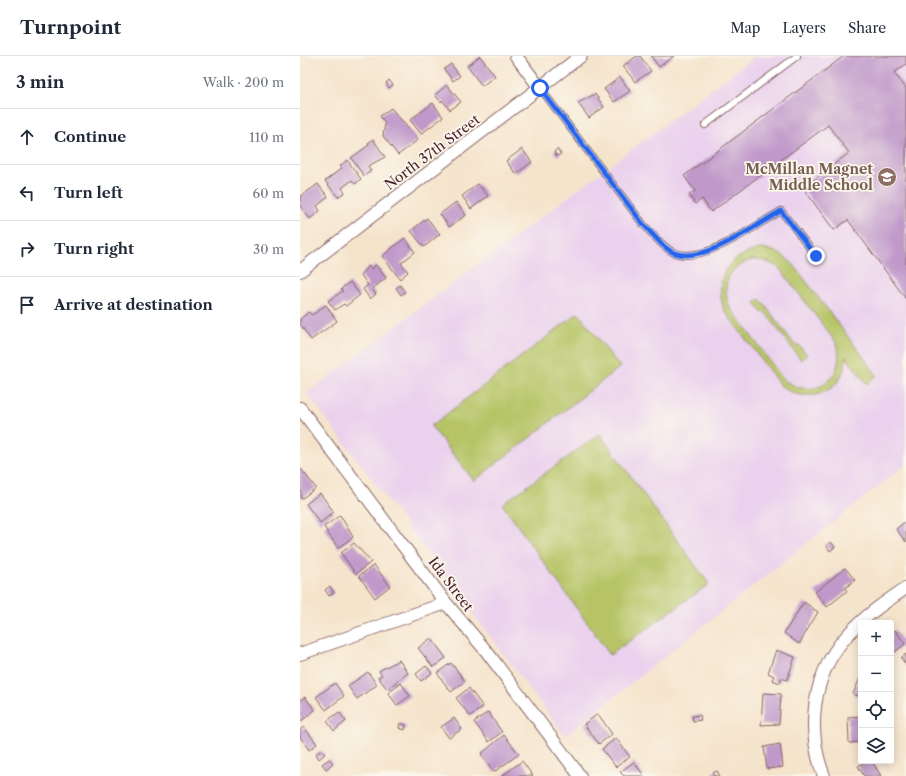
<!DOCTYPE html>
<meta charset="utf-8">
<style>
body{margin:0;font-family:"Libre Caslon Text",serif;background:#f6f6f7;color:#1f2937}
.controls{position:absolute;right:12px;bottom:12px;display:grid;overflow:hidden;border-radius:4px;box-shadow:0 2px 10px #0003}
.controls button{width:36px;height:36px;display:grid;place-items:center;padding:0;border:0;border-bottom:1px solid #e0e1e3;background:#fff;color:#1f2937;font:20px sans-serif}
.stop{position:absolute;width:12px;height:12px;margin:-9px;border:3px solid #2563eb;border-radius:50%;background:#fff}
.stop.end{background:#2563eb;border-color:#fff;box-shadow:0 1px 4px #0008}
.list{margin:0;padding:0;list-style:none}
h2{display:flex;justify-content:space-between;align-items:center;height:52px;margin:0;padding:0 16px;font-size:17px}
h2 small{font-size:13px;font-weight:400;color:#747a83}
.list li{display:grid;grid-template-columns:26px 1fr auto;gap:12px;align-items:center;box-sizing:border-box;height:56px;padding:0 16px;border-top:1px solid #e0e1e3}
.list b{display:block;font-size:15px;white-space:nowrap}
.list em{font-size:13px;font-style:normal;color:#747a83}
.icon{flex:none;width:22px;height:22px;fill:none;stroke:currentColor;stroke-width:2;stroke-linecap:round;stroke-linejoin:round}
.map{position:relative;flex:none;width:606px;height:720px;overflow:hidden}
header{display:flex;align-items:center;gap:24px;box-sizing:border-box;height:56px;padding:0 20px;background:#fff;border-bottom:1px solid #e0e1e3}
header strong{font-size:19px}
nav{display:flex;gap:22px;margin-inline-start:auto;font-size:14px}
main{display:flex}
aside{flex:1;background:#fff}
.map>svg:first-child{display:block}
.built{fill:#ead1ed}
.green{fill:#b6c466;stroke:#807248;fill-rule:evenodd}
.building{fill:#c099ca}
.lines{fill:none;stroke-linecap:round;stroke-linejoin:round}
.service-casing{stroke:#866463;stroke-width:8}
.minor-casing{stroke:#866463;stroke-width:14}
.service{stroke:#fff;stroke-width:6}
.minor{stroke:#fff;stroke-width:12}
.route{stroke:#2563eb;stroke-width:5}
.labels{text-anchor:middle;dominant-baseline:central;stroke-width:3.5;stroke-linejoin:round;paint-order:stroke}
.street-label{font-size:14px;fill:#4a1f2b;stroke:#fbf7ec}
.education-label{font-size:14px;font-weight:bold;fill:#785e54;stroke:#fbf7ec;text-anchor:end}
</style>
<header>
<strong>Turnpoint</strong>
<nav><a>Map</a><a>Layers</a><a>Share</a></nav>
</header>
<main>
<aside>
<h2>3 min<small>Walk · 200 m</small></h2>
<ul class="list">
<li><svg class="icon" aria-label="ahead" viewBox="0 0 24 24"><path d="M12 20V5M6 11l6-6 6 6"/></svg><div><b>Continue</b></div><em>110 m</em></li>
<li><svg class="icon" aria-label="left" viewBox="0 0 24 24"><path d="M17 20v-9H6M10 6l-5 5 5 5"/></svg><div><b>Turn left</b></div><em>60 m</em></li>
<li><svg class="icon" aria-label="right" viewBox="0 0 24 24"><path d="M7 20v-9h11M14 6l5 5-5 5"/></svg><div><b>Turn right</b></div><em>30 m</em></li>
<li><svg class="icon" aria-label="arrive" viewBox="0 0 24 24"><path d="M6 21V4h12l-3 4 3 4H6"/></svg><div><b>Arrive at destination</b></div></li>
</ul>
</aside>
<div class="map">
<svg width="606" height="720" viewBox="0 0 606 720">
<rect width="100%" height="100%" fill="#fbf7ec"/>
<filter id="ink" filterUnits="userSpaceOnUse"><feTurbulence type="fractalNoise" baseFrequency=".025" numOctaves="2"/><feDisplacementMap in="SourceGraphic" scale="8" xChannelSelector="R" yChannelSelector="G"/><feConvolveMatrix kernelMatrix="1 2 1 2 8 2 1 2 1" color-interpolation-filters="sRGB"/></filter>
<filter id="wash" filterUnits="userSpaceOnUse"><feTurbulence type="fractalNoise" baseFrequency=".012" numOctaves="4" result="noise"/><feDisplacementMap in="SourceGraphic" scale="16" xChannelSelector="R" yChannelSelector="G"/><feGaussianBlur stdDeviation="0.9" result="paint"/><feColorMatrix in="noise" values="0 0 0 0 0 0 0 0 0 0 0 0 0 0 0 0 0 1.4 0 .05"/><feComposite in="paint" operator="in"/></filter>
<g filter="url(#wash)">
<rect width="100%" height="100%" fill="#f5e4cc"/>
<path class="built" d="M456,0H606V408L265,680L7,337Z"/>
<path class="green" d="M459,193C474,193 482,198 493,208L577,319L567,328L546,301C545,306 545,312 543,316C533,343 499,346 480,329L424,254C414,222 425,202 459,193ZM451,204C464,204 471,206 481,214L537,288C546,324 514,345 484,324L429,250C422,227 427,213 451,204Z
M460,243L496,290L499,289L507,299L501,304L465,256L462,257L455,247Z
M278,257L320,311L174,425L131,370Z
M300,378L409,528L310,599L202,448Z"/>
<g id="blocks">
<path class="building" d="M180,0L195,20L182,30L167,10Z
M337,0H340L351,15L335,26L323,10Z
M351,0H374L359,11Z
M544,0H606V8L594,17L606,32V243L548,164L534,174L503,132L549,97L528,69L411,156L402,143L395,148L389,139L395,135L384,120Z
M151,8L160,20L153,25L144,13Z
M320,21L330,35L314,46L304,33Z
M89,24L93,29L89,32L86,27Z
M147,29L161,46L150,54L142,44L141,46L135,39Z
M295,38L304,51L289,62L278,47Z
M133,47L143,61L121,78L110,64Z
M91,52L118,84L98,99L83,80L85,67L80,60Z
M73,83L85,101L68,110L71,115L64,120L51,102L69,89L68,87Z
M222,93L232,106L216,118L206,105Z
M257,93L261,98L257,100L254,96Z
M47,104L61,123L55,128L52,124L42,132L45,136L38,141L25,125L42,112L40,110Z
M18,128L28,141L17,150L20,155L10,163L0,150V141Z
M178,128L188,140L171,153L162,140Z
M156,146L166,159L149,171L140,158Z
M127,162L140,178L124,191L111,175Z
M105,182L115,196L101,207L108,216L100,223L82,200Z
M76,209L86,222L72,233L76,238L70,243L63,233L68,229L61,219L69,210L71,213Z
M50,226L60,239L46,250L44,248L35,254L28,245L43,235L41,233Z
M100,229L105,236L101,239L96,232Z
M26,249L37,265L11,284L0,268V263L9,256L12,259Z
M1,413L16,432L1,443L0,414Z
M20,437L34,456L20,467L6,448Z
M40,459L53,481L38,492L24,471Z
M606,465V486L596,473Z
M531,486L535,491L530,495L526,489Z
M54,487L71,506L56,518L41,497Z
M74,509L90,530L75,542L59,520Z
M545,512L555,524L545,532L547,535L527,551L515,536Z
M30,530L34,537L29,540L25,534Z
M504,546L518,556L499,588L484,577Z
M595,574L605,588L591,599V577Z
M131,582L146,602L133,611L118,592Z
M476,594L495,601L487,624L481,622L480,627L472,624L474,620L468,617Z
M606,598V609L601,602Z
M99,604L108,617L87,633L78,621L82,619L79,615Z
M151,607L165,625L151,636L137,617Z
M126,610L132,617L121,625L116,618Z
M68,616L77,629L57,643L48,630Z
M561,620V641L553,638Z
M35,627L44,640L26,654L16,641Z
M101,627L110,640L97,649L88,637Z
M169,632L183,651L170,660L156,642Z
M463,637L481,638L479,668L461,669Z
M5,641L15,654L0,666V644Z
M39,656L46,665L34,675L27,665Z
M188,656L202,676L189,686L174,666Z
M298,658L312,678L299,688L284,668Z
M400,659L401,664L393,665L392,660Z
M561,660V686L549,687L548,661Z
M154,662L162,673L149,682L141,671Z
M100,667L106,669L105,674L99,672Z
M4,671L17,688L9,694L0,681V674Z
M204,679L219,698L194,716L181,698Z
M316,682L330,701L316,711L302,693Z
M480,688L483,711L467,713L464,691Z
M21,694L25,698L19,703L16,698Z
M29,703L33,707L26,713L22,708Z
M222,705L233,720H202Z
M567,705H572L581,720H564L558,710Z
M334,706L344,720H324L320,716Z
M417,715L420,720H414L412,717Z"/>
</g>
</g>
<g filter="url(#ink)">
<use href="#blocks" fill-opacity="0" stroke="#866463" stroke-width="1"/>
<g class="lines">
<defs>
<path id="service" d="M240,32L343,168C351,176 366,196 378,198C409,205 454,170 481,155L516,200
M405,69L497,0"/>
<path id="minor" d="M216,0L240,32
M0,215L281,0
M0,352L146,547L187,596L280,720
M0,598L146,547
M524,720C506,674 512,620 545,582C562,562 585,546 606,532"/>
</defs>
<use href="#service" class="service-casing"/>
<use href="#minor" class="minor-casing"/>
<use href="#service" class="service"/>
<use href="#minor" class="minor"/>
</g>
</g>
<g class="lines" filter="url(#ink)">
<path class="route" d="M240,32L343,168C351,176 366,196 378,198C409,205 454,170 481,155L516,200"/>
</g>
<defs>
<symbol id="school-disc" viewBox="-11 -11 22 22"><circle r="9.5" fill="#8d6e63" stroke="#fbf7ec"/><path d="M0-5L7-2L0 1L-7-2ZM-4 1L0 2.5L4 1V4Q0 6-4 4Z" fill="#fff"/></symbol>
</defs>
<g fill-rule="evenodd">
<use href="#school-disc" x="576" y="110" width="22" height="22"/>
</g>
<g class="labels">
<g class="street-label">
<text transform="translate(132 96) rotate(-37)">North 37th Street</text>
<text transform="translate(151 528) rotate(53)">Ida Street</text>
</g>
<g class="education-label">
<text x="573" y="113">McMillan Magnet<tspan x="573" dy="16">Middle School</tspan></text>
</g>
</g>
</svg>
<div class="controls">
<button>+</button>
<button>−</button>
<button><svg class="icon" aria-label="locate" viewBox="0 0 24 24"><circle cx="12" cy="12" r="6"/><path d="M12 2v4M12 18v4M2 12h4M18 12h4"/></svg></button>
<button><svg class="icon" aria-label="layers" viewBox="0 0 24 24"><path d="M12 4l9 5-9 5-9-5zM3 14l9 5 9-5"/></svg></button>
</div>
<div class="stop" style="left:240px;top:32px"></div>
<div class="stop end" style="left:516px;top:200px"></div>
</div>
</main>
